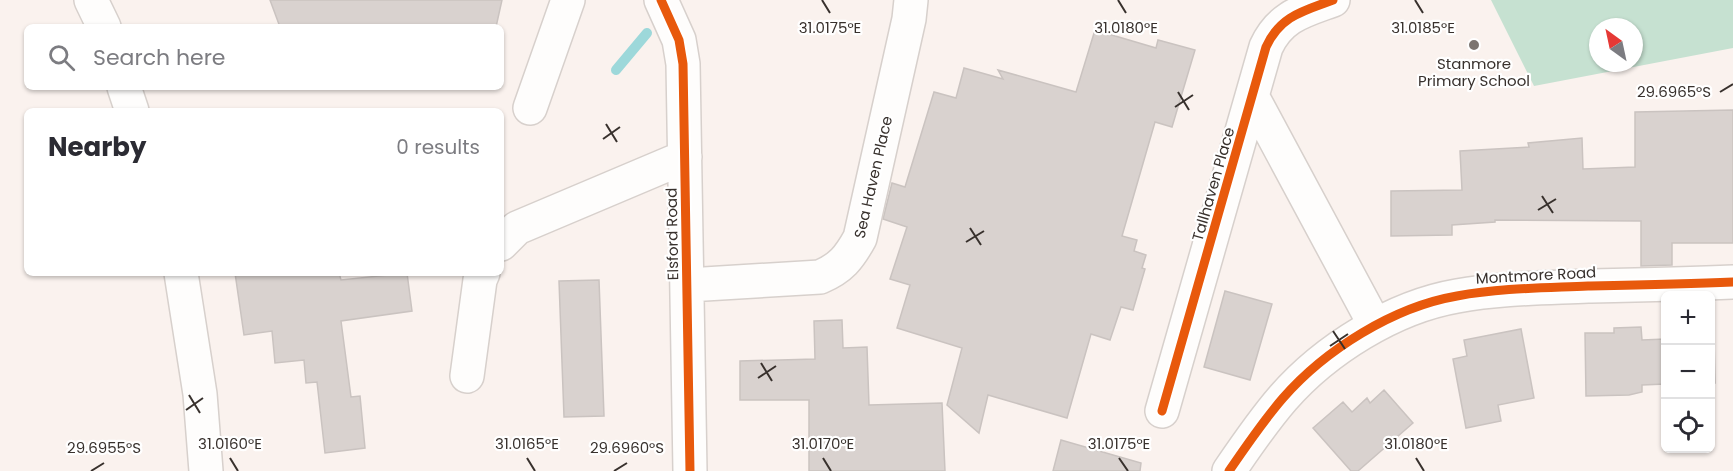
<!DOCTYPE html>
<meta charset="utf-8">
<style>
body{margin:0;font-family:Poppins,sans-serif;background:#f7f7f7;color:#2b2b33}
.controls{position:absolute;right:18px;bottom:18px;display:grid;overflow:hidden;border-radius:9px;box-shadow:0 2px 4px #0004}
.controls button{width:54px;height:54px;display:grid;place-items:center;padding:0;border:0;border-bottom:2px solid #e1e1e2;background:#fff;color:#2b2b33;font:30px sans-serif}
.compass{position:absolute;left:1589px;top:18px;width:54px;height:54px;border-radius:50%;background:#fff;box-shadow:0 2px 4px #0004;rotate:327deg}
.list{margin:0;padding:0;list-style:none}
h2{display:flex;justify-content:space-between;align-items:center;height:78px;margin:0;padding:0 24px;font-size:26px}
h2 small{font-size:20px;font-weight:400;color:#7c7c81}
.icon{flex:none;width:33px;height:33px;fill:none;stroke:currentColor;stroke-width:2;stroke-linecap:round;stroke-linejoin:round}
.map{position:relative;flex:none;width:1733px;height:471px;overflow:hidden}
.search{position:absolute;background:#fff;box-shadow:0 2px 4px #0004;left:24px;top:24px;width:480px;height:66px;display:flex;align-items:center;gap:15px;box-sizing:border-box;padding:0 21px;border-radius:9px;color:#7c7c81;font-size:22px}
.panel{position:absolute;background:#fff;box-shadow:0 2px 4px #0004;left:24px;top:108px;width:480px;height:168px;border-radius:9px}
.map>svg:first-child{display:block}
.green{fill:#c6e1d1;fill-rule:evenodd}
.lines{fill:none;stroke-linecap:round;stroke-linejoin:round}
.stream{stroke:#9dd8da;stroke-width:10}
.building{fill:#d9d2cf;stroke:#cac3c0;stroke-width:1.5}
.minor-casing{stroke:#d7d0cc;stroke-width:36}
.minor{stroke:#fefdfc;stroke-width:33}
.cycleway-casing{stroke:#fff;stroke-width:13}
.cycleway{stroke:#e8590c;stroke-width:9}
.ticks{fill:none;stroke:#38312d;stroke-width:2}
.poi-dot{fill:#7c7571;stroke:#fff;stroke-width:2}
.labels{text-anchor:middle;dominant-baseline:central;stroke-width:4.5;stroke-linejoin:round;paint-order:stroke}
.poi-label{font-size:15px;fill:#38312d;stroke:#fff}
.street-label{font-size:15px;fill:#38312d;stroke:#fff}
.ticks-label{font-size:15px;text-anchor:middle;fill:#38312d;stroke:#fff;stroke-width:4.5;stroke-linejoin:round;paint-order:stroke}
</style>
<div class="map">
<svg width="1733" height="471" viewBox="0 0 1733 471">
<rect width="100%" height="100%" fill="#faf2ee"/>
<path class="green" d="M1491,0H1733V48L1534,86ZM1598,27H1634V63H1598Z"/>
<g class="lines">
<path class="stream" d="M616,70L647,33"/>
</g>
<path class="building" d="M270,0H502L496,27H280Z
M1095,30L1156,48L1158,40L1195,50L1172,127L1155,122L1122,236L1137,240L1134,251L1146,255L1142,268L1145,269L1133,310L1121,307L1110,340L1091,334L1067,418L988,395L979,433L947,405L962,348L897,328L910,285L890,279L907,227L883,219L892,183L905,187L934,92L956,98L964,68L1003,79L998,70L1076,92Z
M1733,110V243H1672V265L1641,266V221L1495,220V222L1452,225V235L1391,236V191L1462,190L1460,151L1529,147L1528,143L1582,138L1583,169L1635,167V112Z
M235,273H339L341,280L407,273L412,311L341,321L351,397L360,396L365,448L325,453L317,382L306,383L304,360L275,363L272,331L244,335Z
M599,280L604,416L564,417L559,281Z
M1225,291L1272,304L1250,380L1204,367Z
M842,320L843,348L867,347L869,405L942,403L945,471H809V400H740V361L815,359L814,321Z
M1641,327L1642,340L1665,339V384L1642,385V392L1629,395L1586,396L1585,333H1614V328Z
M1521,329L1534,398L1498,405L1501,421L1466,428L1453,359L1467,356L1464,340Z
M1710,338H1714L1715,383H1710Z
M1384,390L1413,423L1358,471H1351L1313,428L1343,402L1352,412L1367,398L1370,403Z
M1061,440L1141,463L1140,471H1053Z"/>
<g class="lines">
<defs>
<path id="minor" d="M91,0L104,27
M661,0L679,40L683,64L690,471
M124,87L132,111
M1253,98L1375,325
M530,108L568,0
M501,244L517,228L685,157
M181,273L200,394L206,471
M688,285L820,277C841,268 849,258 860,238L909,19L911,0
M467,376L480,280L483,273
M1162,411L1266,47C1280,16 1303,11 1333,0
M1229,471C1246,446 1263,421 1283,398C1325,350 1393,307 1457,296C1500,288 1544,288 1588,286C1636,285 1685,284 1733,282"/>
</defs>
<use href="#minor" class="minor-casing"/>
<use href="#minor" class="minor"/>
<defs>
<path id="cycleway" d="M661,0L679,40L683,64L690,471
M1162,411L1266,47C1280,16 1303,11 1333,0
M1229,471C1246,446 1263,421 1283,398C1325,350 1393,307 1457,296C1500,288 1544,288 1588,286C1636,285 1685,284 1733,282"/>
</defs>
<use href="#cycleway" class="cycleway-casing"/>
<use href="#cycleway" class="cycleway"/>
</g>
<path class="ticks" d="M822,0L830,13M1118,0L1126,13M1415,0L1423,13M1178,92L1189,110M1720,92L1733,84M1175,107L1193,95M606,124L617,142M603,139L620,127M1542,196L1553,213M1538,210L1556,199M970,228L981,245M966,242L984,231M1333,331L1345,349M1330,346L1348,334M761,363L772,381M758,378L776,366M189,395L200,413M186,410L203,398M230,458L238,471M527,458L535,471M823,458L831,471M1119,458L1128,471M1416,458L1424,471M91,471L104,463M614,471L627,463"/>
<circle class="poi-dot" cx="1474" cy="45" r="6"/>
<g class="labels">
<g class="poi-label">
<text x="1474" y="63">Stanmore<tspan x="1474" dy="17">Primary School</tspan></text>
</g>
<g class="street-label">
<text transform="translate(873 177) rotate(-77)">Sea Haven Place</text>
<text transform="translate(1213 184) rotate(-74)">Tallhaven Place</text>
<text transform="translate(672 234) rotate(-91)">Elsford Road</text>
<text transform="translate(1536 275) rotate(-3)">Montmore Road</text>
</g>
</g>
<g class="ticks-label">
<text x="830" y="33">31.0175°E</text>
<text x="1126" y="33">31.0180°E</text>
<text x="1423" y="33">31.0185°E</text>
<text x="1674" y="97">29.6965°S</text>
<text x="230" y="449">31.0160°E</text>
<text x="527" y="449">31.0165°E</text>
<text x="823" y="449">31.0170°E</text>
<text x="1119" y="449">31.0175°E</text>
<text x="1416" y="449">31.0180°E</text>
<text x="104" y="453">29.6955°S</text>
<text x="627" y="453">29.6960°S</text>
</g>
</svg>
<div class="controls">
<button>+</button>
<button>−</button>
<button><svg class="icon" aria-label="locate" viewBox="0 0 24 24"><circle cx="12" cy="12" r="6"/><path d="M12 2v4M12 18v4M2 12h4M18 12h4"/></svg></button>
</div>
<svg class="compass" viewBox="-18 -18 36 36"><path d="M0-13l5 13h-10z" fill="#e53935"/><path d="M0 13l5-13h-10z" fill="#7c7c81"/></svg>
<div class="search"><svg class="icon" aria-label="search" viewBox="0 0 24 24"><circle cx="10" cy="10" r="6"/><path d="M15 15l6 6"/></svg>Search here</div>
<section class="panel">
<h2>Nearby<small>0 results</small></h2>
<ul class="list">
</ul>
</section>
</div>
